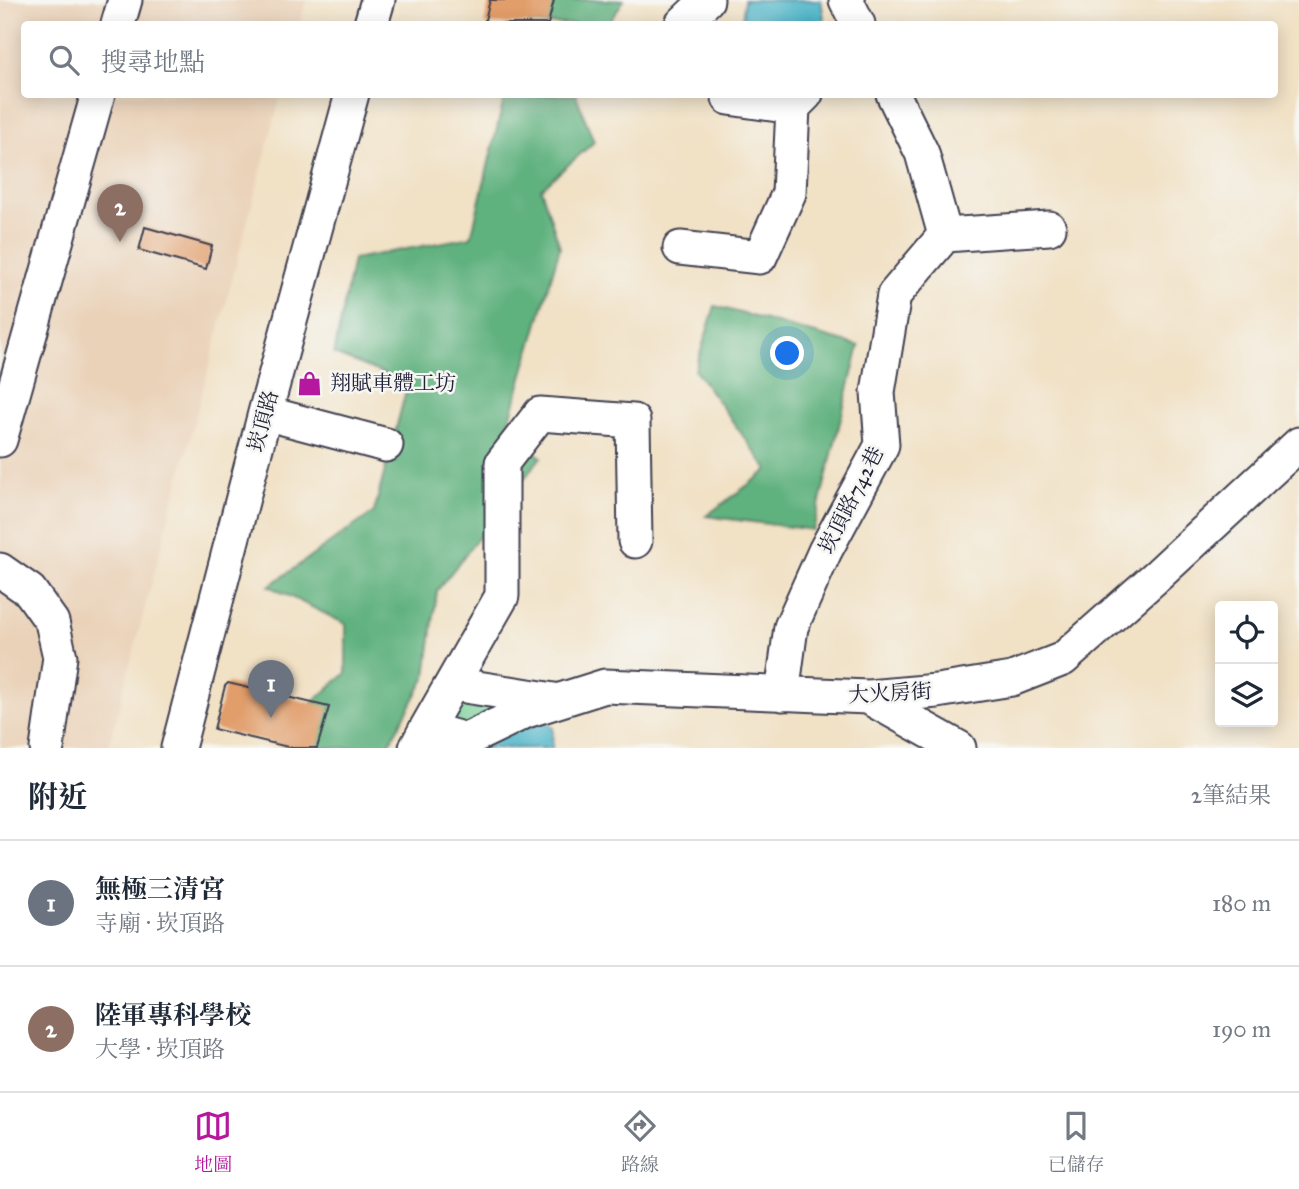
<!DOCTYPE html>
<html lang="zh-TW">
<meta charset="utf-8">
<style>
body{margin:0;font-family:"IM FELL Great Primer","Noto Serif TC",serif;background:#f2f2f3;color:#1f2937}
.controls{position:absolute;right:21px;bottom:21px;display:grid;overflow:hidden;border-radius:7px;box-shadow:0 4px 18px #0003}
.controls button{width:63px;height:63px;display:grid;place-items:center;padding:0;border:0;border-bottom:2px solid #e0e1e3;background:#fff;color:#1f2937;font:35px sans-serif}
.you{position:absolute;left:788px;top:354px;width:24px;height:24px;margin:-18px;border:5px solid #fff;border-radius:50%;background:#1a73e8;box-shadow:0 0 0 10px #1a73e833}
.badge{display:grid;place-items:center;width:46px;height:46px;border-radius:50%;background:#b5179e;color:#fff;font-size:23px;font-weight:700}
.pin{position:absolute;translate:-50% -58px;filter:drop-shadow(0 2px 4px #0008)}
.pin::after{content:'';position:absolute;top:37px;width:24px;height:21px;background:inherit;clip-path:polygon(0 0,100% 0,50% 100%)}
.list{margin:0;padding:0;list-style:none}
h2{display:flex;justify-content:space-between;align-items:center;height:91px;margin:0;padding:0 28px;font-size:30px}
h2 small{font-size:23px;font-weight:400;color:#747a83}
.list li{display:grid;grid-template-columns:46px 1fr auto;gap:21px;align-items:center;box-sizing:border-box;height:126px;padding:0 28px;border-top:2px solid #e0e1e3}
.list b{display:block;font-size:26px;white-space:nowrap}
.list p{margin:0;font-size:23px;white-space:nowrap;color:#747a83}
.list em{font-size:23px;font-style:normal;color:#747a83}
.icon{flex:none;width:38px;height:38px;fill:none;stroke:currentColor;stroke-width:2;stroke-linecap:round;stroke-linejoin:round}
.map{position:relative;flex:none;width:1299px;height:748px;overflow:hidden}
.search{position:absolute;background:#fff;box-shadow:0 4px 18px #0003;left:21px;right:21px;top:21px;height:77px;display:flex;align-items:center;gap:18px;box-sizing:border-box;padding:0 24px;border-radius:7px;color:#747a83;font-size:26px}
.sheet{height:343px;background:#fff}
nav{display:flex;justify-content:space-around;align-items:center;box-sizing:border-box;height:98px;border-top:2px solid #e0e1e3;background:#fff;font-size:19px;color:#747a83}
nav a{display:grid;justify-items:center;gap:4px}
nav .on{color:#b5179e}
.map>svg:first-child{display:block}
.built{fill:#ead2b8}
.green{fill:#74ce95;stroke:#4b7868;stroke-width:2}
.forest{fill:#5fb17e;stroke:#406a5c;stroke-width:2}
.water{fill:#49b3c7;stroke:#366a81;stroke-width:2}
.building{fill:#e19d6a}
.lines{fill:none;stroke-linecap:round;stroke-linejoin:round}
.minor-casing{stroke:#413f50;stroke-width:37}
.minor{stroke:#fff;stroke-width:33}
.labels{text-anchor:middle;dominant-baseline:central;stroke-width:5;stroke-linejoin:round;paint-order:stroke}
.poi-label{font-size:21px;fill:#22223b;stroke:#f6f6f2;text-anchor:start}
.street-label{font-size:21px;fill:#22223b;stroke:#f6f6f2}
</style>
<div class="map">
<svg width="1299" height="748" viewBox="0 0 1299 748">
<rect width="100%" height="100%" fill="#f6f6f2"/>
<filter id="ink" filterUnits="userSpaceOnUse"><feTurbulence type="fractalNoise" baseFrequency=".0143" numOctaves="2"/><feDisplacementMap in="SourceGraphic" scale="14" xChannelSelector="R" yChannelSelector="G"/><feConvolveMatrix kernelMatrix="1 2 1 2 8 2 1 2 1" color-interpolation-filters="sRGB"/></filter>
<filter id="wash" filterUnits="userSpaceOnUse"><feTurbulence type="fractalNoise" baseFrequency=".00686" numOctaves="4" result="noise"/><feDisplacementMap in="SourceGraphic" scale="28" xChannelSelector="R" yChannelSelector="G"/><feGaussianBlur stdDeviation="1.57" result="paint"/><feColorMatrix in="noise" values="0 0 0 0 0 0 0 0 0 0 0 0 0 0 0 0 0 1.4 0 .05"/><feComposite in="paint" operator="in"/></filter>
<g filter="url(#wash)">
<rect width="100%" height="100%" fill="#f1e1c5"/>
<path class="built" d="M0,0H306L300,24H24V94L281,95L108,748H0Z"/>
<path class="green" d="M450,695L494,696L498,712L468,726L437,718Z"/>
<path class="forest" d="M537,0H624L608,24H529Z
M505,95H576L594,142L541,189L560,247L507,429L541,457L437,591L426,677L387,748H285L300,713L346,673V624L269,586L374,512L408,383L334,354L353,259L471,237Z
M715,306L859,346L813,530L706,516L768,470L695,370Z"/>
<path class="water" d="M744,0H821L825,24H742Z
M544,721L553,728L552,748H471Z"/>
<g id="blocks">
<path class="building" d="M490,0H554L548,24H484Z
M145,227L212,246L206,269L139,250Z
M228,683L329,707L317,748H292L214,729L225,686Z"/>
</g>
</g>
<g filter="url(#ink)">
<use href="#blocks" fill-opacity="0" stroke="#413f50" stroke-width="2"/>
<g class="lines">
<defs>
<path id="minor" d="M846,0L858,24
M118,24L125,0
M371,24L378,0
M682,24L707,0
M893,94L922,153L945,235
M729,98L793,107
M680,248L760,257L789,193L793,107L806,94
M265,413L386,445
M0,440L98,94
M0,570L30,591L52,622L60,657L47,748
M452,684L554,700
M782,694L791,627L825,551L882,445L878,392L894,295L945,235L1049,228
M868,697L959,748
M426,729L502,596V463L540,414L633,421L635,541
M178,748L265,413L352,94
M416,748L426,729L466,740L526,711L605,686L868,697L937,691L1012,679L1063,659L1159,574L1299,444"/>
</defs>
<use href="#minor" class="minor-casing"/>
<use href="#minor" class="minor"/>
</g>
</g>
<defs>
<symbol id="shop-bare" viewBox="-9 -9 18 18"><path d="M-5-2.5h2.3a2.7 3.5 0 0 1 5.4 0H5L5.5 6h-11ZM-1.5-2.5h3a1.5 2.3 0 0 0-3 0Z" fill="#b5179e" stroke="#f6f6f2" stroke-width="2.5" paint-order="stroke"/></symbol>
</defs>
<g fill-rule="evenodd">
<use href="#shop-bare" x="292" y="366" width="35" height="35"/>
</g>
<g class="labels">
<g class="poi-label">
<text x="330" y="383">翔賦車體工坊</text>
</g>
<g class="street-label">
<text transform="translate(263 421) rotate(-75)">崁頂路</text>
<text transform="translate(851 500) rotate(-63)">崁頂路742巷</text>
<text transform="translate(890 693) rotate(-3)">大火房街</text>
</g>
</g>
</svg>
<div class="controls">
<button><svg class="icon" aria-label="locate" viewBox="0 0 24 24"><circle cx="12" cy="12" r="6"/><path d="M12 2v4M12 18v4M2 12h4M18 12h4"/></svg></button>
<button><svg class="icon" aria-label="layers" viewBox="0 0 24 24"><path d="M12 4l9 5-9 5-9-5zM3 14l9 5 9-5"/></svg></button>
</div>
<div class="you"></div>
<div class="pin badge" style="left:271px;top:718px;background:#6b7280">1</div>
<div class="pin badge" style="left:120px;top:242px;background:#8d6e63">2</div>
<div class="search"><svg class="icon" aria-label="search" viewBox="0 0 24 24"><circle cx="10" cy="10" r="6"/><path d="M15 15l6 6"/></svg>搜尋地點</div>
</div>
<section class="sheet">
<h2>附近<small>2筆結果</small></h2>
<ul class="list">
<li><span class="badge" style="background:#6b7280">1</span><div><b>無極三清宮</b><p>寺廟 · 崁頂路</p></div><em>180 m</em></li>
<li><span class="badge" style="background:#8d6e63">2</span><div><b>陸軍專科學校</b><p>大學 · 崁頂路</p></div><em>190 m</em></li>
</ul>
</section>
<nav>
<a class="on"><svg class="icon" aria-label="map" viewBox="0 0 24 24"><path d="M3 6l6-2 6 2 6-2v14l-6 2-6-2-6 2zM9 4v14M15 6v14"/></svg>地圖</a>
<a><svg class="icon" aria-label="directions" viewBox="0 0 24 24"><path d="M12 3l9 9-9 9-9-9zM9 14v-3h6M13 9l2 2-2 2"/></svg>路線</a>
<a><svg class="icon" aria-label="saved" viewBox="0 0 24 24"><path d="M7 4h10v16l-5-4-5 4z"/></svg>已儲存</a>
</nav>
